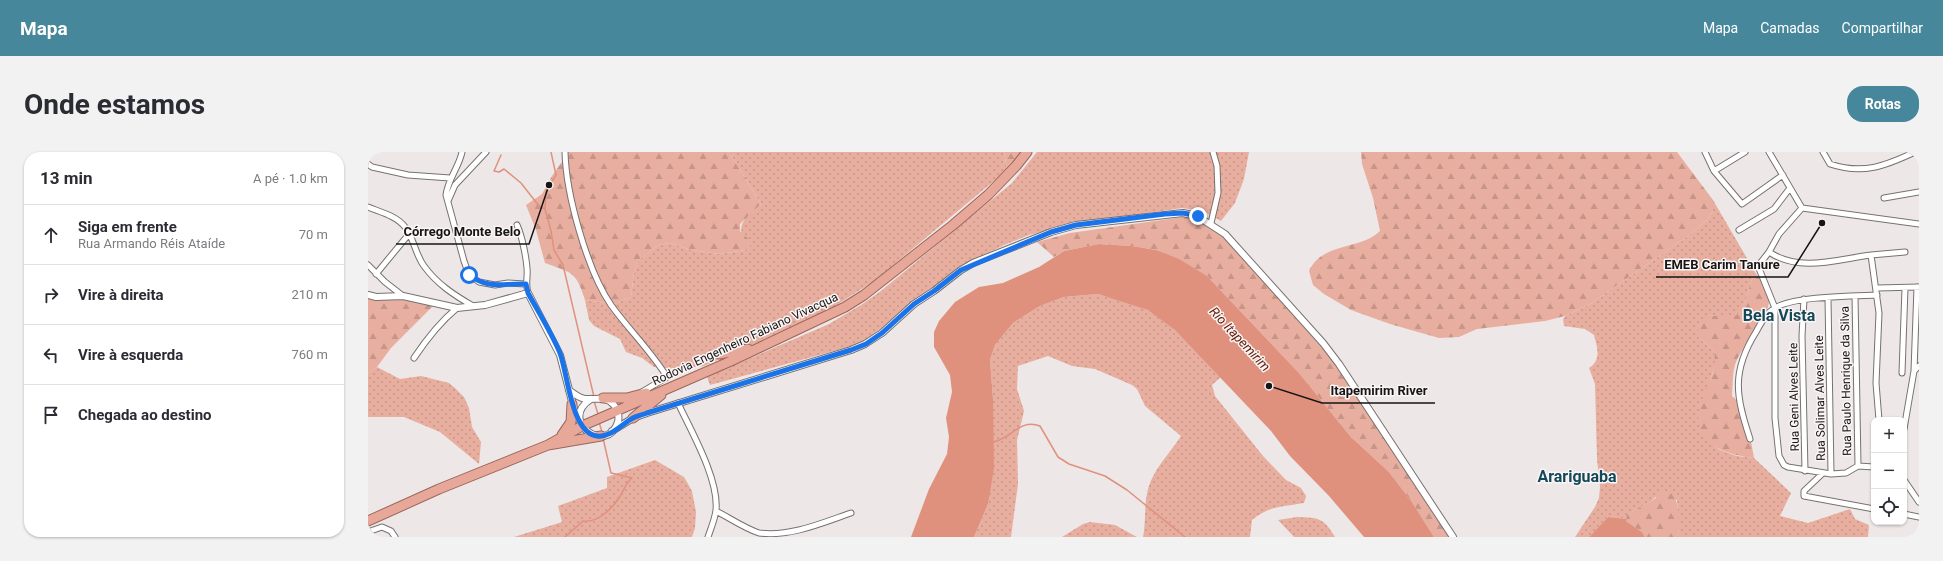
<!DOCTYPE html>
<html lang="pt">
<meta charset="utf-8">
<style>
body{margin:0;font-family:Roboto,sans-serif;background:#f2f2f3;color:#2b2b33}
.controls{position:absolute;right:12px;bottom:12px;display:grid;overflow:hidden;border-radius:8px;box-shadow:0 1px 3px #0004}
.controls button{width:36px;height:36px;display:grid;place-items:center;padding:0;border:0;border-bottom:1px solid #e1e1e2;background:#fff;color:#2b2b33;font:20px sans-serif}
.stop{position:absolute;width:12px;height:12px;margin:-9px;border:3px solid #1a73e8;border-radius:50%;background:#fff}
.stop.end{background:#1a73e8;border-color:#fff;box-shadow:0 1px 4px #0008}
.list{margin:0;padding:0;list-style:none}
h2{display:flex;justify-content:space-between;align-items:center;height:52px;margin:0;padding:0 16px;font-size:17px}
h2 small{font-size:13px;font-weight:400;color:#7c7c81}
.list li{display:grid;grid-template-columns:26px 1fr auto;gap:12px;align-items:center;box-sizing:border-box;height:60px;padding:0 16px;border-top:1px solid #e1e1e2}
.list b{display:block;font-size:15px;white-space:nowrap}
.list p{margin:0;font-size:13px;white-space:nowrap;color:#7c7c81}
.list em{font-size:13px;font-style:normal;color:#7c7c81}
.icon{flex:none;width:22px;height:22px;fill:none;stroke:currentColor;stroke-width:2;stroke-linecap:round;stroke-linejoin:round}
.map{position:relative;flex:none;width:1551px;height:385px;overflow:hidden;border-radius:16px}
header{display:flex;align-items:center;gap:24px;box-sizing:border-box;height:56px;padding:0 20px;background:#47879b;color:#fff}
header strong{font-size:19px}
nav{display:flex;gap:22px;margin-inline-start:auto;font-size:14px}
.intro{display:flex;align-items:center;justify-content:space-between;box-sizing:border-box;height:96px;padding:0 24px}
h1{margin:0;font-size:28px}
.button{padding:10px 18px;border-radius:16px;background:#47879b;color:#fff;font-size:14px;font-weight:700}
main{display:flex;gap:24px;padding:0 24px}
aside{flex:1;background:#fff;border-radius:16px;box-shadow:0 1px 3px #0004}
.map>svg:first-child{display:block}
.grass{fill:url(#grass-dots)}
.forest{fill:url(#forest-firs)}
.water{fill:#e0917e}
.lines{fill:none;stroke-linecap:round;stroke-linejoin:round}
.stream{stroke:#e0917e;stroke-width:1.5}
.minor-casing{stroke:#777271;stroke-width:7}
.tertiary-casing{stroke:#777271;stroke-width:8}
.trunk-casing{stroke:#9a665a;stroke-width:11}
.minor{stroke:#fff;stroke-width:5}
.tertiary{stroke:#fff;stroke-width:6}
.trunk{stroke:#e7a89a;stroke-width:9}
.route{stroke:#1a73e8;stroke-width:5}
.labels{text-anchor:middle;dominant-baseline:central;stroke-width:3;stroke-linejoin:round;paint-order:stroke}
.street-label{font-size:12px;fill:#161414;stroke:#faf5f4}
.water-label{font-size:13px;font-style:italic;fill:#5e1707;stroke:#faf5f4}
.district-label{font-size:16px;font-weight:bold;fill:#124857;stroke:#faf5f4}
.leader{fill:none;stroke:#161414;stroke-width:1.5}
.callout-dot{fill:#161414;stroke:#faf5f4;stroke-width:1.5}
.callout-label{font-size:13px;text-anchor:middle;font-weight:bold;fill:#161414;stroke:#faf5f4;stroke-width:3;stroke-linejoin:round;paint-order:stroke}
</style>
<header>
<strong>Mapa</strong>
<nav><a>Mapa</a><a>Camadas</a><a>Compartilhar</a></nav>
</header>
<div class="intro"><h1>Onde estamos</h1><a class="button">Rotas</a></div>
<main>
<aside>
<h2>13 min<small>A pé · 1.0 km</small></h2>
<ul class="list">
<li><svg class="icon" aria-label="ahead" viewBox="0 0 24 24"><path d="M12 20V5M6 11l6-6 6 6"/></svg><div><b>Siga em frente</b><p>Rua Armando Réis Ataíde</p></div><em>70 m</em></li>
<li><svg class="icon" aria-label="right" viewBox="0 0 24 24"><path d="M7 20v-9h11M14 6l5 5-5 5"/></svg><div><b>Vire à direita</b></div><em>210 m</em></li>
<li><svg class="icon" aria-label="left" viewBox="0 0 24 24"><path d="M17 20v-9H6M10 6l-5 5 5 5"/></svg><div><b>Vire à esquerda</b></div><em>760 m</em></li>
<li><svg class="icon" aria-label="arrive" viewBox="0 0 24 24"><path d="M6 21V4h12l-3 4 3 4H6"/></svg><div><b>Chegada ao destino</b></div></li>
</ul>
</aside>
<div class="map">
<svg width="1551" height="385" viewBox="0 0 1551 385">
<defs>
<pattern id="grass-dots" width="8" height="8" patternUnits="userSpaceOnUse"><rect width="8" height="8" fill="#e8ae9f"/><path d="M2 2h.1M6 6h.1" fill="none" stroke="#c69588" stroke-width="1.8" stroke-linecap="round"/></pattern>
<pattern id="forest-firs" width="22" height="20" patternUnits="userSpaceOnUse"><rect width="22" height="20" fill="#e8ae9f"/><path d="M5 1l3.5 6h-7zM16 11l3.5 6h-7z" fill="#c69588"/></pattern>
</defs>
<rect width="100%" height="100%" fill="#ede8e7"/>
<path class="grass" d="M361,0H636L639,18L506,129L456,161L336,214L311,217L286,215L274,206L258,200L252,187L226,174L221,168L217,148L246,152L263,145L266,119L271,108L290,93L302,91L324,98L351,102L378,98C369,70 372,72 393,52Z
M669,0H881L876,27L867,51L853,69L835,59L814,56L700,73L661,83L636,93L600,111L498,188L484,194L342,233L339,225L461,172L493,153L513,139L644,31Z
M1345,48L1387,120C1379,135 1381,151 1369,164H1349L1342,163L1331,186L1346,199L1348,210L1339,238L1340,289L1352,298L1369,304L1386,306L1423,341L1412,364L1440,371L1482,357L1487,367L1501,373L1500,385H1311L1309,348L1287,345L1284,349L1260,362L1259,367L1240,365L1221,385H1207L1227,355L1231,346L1232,335L1229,307L1227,232L1221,216C1234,208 1229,195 1226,183L1217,177L1196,174L1195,167L1197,164L1222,152L1320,84L1339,68L1345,59Z
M730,142C746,147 765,150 780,158C808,174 831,202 853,225L844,233L847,244L895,304L918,328L933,336L938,344L936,351C915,355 902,353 884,368L882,385H775C778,371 776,356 779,342C783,319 801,303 813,284L777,254L769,237L764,233L727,217L704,214L680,204L650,214L649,237L656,259L649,288L650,332L643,385H606L620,352L625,247L622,208L627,193L645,171L672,154L696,145Z
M9,215L32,227L53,224L81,231L87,236L96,245L101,256L104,275L113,290L111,312L72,280L36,265H0V221Z
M287,308L316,325L324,339L328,360L327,376L324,385H146L194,370L190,354L239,336V325Z
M929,365C951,366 955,365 967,385H926L910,368Z
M722,370L747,373L769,385H694L715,372Z"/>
<path class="forest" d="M199,0H361L393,52L372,72V79L383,89L382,95L378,98L351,102L324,98L302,91L290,93L271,108L266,119L263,145L246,152L217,148C208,119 204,121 177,111L168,78L158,53L174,42L184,24L198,4Z
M636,0H654L639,18Z
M993,0H1309L1345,48V59L1339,68L1320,84L1222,152L1197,164L1177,169L1109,177L1091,185L1071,186L1022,172L983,158L956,142L945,133L941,119C954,90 993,98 1012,79L1005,46L994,12Z
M815,65H825L847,75L971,215L1084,385H1066L1044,350L1021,320L983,285L931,221L839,124L788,98L764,94L731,92L696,99L686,105L669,90L702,81Z
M1387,120C1392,128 1401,138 1401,148C1402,163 1375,193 1368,210C1364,220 1365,233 1364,244L1377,256L1386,306C1360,303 1324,293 1331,258C1336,236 1350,223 1346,199L1331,186L1329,180L1332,169L1336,165L1342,163L1349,164L1369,163C1381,151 1379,135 1387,120Z
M0,141L67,152L23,196L9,215L0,221Z
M1300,339C1314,346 1310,372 1311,385H1277L1274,380L1258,369L1259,362L1284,349L1294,340Z"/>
<path class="water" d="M731,92L764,94L788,98L811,107L839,124L931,221L983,285L1021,320L1044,350L1066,385H996L961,344L922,304L903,279L807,178L780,158L730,142L696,145L672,154L645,171L627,193L622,208L625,247L626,316L620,352L606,385H543L561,337L579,302L581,285L578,266L584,240L582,223L566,195V180L571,169L587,150L611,135L635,131L671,115L696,99Z
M1240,365L1259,367L1258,369L1274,380L1277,385H1221Z"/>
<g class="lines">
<path class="stream" d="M183,0L188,23L178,39L177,57L183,79L186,98L195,113L226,245
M133,3L126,19L131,20L136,17L153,31L171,54L177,57
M226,249L230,262
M231,270L234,280
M625,290C643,287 652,266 672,274L690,305L701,312L737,324L759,338L817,385
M197,385L215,369C229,371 243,358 251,346C256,338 257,332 264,326L243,321L235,286"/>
<defs>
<path id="minor" d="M94,0C91,15 80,27 78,43L96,109L101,123L111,130L127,133L140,131L157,132
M197,0C198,42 219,118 243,153C261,178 283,199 299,225L274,240
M1337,0L1346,19L1374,52L1415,23
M1401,0L1434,56L1551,72
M1455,0L1462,12C1495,23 1517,14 1547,0
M0,12L4,15L40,23L82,26
M1346,19L1377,0
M1516,46L1551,40
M80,49L87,33L118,0
M0,55C12,60 29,64 37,75C46,86 47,102 56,114C69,132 86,143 105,154
M1434,56L1411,82L1401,100L1390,114L1407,156V266L1411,304L1416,313L1420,315L1463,322L1478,321L1490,314L1506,315
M843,71L850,41L849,14L845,0
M149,73C154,84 158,104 159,116C160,127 157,130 160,141
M1371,78L1406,57L1422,36
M1401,100C1432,121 1470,107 1503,103C1514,102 1526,101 1537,100
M1503,103L1511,161L1508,231L1511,268
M0,113L17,130L35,144
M8,122L41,82
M1509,136L1551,135
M1487,144L1490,314
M1460,146L1463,322
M1436,147L1434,184L1437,319
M46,206C58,188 72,170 89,156
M1546,219L1549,135
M1534,221L1537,136
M310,251C323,279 351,327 348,358C347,367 343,376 340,385
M1536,277L1546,219L1551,214
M1382,287C1368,244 1363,220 1388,180C1393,171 1398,161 1407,156C1425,144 1486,144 1509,143
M1454,322L1436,339V344L1506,357
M1536,328L1551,350
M348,359C362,366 376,376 391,381C422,385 454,371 483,361
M1536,362L1551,365
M0,380L14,375L23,379L27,385"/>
<path id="tertiary" d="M0,143L8,145L35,144L89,156L117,153L160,141L192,203L207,261L213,271
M201,238C206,242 211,246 217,247C228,248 238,243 246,253C250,258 251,265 250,270C239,304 189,269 223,247
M244,279L265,266L279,261L483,198L497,192L514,181L546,152L566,139L593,118L605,111L683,80L708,73L815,61L829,64L857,82L955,191L971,212L1085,385"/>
<path id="trunk" d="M351,202L380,197
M235,246H259L278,241
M265,266L293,243
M194,283L203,270L204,252
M180,293L214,274L363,209L477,155L496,143L585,73L620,43L648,14L659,0
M0,369L71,337L180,293L233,284"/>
</defs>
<use href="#minor" class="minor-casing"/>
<use href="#tertiary" class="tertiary-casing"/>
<use href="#trunk" class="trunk-casing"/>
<use href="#minor" class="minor"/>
<use href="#tertiary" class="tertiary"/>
<use href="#trunk" class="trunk"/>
</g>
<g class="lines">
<path class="route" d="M101,123C122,138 134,131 158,132L160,141C171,161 183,180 192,201C200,222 203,281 229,284C242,286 254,272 265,266C269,264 274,263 279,261L483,198L498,192L514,181L546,152L566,139L593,118L683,80L708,73L797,62L815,61L830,64"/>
</g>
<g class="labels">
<g class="street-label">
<text transform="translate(377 187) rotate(-25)">Rodovia Engenheiro Fabiano Vivacqua</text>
<text transform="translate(1478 229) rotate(-91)">Rua Paulo Henrique da Silva</text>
<text transform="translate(1426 245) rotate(-91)">Rua Geni Alves Leite</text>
<text transform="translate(1452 246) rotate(-91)">Rua Solimar Alves Leite</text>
</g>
<g class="water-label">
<text transform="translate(872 187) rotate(47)">Rio Itapemirim</text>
</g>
<g class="district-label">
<text x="1411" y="163">Bela Vista</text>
<text x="1209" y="324">Arariguaba</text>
</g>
</g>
<path class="leader" d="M181 33L161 92H28M1454 71L1420 125H1288M901 234L954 251H1067"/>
<g class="callout-dot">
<circle cx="181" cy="33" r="4"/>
<circle cx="1454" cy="71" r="4"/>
<circle cx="901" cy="234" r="4"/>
</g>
<g class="callout-label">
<text x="94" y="84">Córrego Monte Belo</text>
<text x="1354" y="117">EMEB Carim Tanure</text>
<text x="1011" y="243">Itapemirim River</text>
</g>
</svg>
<div class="controls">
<button>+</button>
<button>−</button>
<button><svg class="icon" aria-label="locate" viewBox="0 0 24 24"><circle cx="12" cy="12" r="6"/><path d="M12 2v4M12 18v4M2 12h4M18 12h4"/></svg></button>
</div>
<div class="stop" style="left:101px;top:123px"></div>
<div class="stop end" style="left:830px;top:64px"></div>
</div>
</main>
